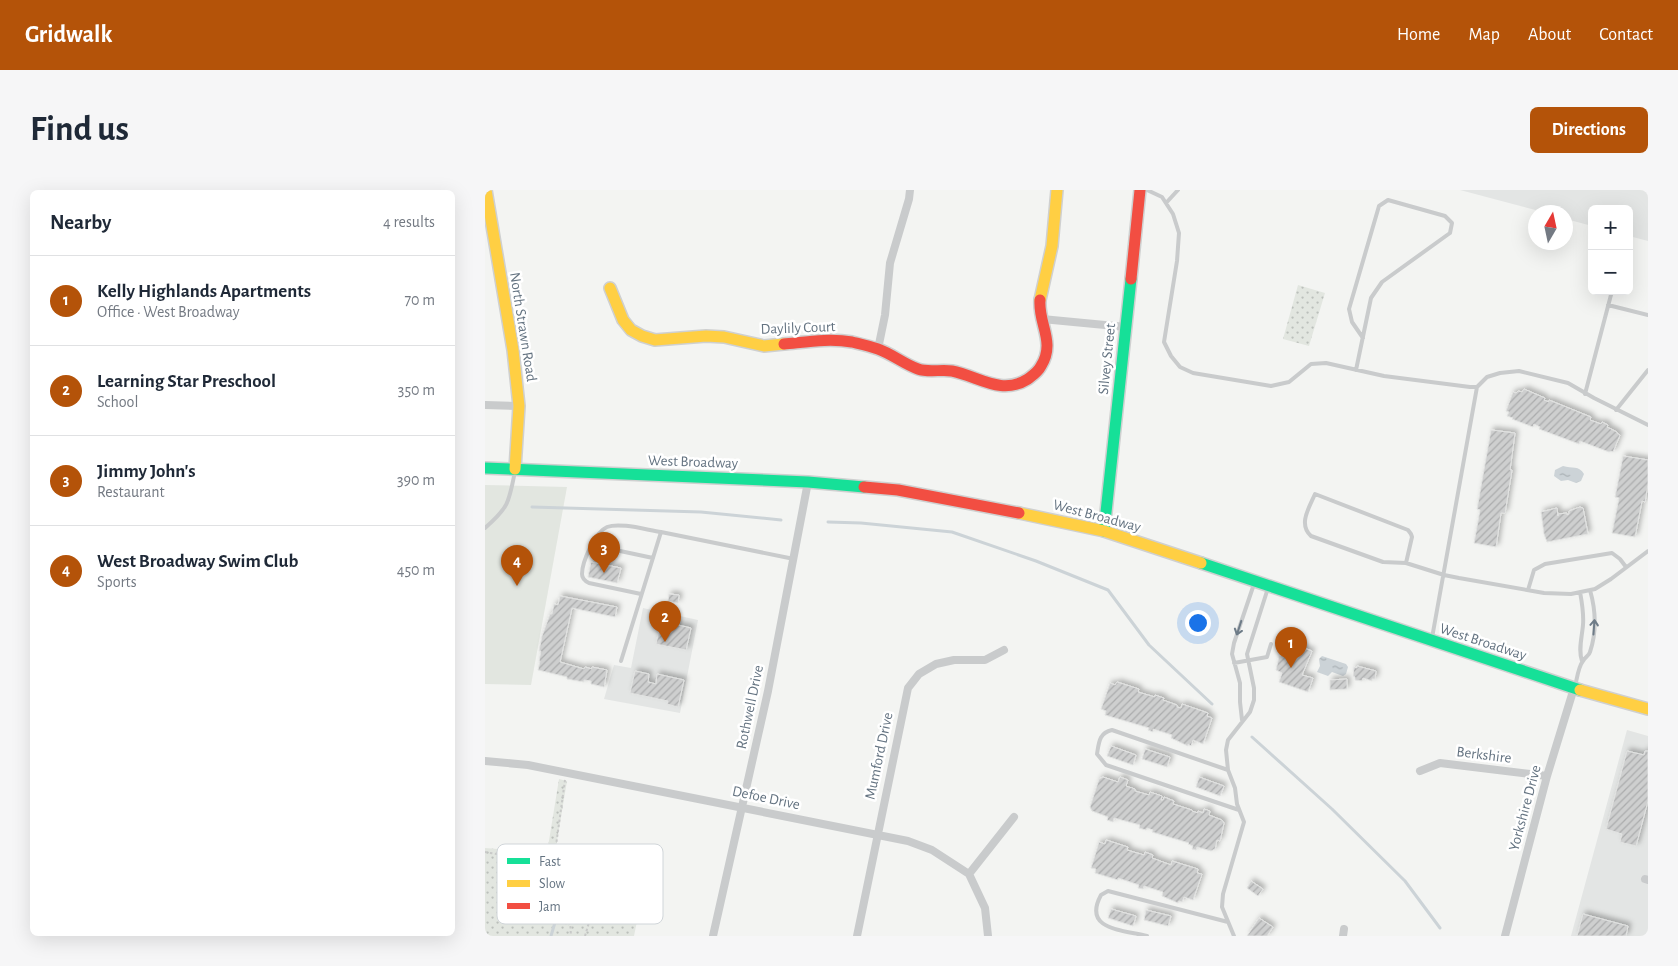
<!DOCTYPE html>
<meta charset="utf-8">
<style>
body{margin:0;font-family:"Alegreya Sans",sans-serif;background:#f6f6f7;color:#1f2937}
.controls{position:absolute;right:15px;top:15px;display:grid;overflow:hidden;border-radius:8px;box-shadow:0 5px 20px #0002}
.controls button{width:45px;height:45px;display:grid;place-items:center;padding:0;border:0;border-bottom:1px solid #e0e1e3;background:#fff;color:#1f2937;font:25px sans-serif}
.compass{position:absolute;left:1043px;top:15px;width:45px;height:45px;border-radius:50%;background:#fff;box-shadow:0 5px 20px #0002;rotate:9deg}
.you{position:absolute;left:712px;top:432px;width:18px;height:18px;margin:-12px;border:4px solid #fff;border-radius:50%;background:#1a73e8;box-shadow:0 0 0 8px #1a73e833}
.badge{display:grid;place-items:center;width:32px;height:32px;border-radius:50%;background:#b45309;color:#fff;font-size:16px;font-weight:700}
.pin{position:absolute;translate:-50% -41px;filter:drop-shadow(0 1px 2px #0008)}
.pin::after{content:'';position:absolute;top:26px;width:18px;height:15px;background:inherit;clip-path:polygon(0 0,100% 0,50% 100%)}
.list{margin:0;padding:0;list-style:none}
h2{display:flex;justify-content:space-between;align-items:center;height:65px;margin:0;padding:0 20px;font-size:21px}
h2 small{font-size:16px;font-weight:400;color:#747a83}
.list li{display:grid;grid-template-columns:32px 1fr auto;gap:15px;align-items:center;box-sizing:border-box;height:90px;padding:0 20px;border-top:1px solid #e0e1e3}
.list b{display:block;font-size:19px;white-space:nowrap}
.list p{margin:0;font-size:16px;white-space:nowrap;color:#747a83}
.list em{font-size:16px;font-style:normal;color:#747a83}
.map{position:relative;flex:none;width:1163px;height:746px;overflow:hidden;border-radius:8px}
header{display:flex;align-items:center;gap:30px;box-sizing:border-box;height:70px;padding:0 25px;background:#b45309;color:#fff}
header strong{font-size:24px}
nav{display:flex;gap:28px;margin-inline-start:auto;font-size:18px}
.intro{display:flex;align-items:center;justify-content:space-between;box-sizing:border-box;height:120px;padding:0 30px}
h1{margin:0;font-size:35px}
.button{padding:12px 22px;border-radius:8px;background:#b45309;color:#fff;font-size:18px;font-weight:700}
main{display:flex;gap:30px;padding:0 30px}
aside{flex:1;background:#fff;border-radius:8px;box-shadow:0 5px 20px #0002}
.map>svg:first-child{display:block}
.built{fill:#e3e5e4}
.grass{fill:#e2e6e0}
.park{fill:url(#park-dots)}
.water{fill:url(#water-ripples)}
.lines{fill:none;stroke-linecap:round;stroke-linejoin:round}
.stream{stroke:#ccd3d7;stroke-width:3}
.building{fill:url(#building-hatch);stroke:#e2e3e2;filter:url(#shadow)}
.fast-casing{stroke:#cfd0d0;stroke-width:14}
.slow-casing{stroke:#cfd0d0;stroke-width:14}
.jam-casing{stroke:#cfd0d0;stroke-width:14}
.path{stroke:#c8c9c8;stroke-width:2;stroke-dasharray:2.5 2.5;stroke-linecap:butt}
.lane{stroke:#c9cbcc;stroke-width:4}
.street{stroke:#c9cbcc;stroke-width:8}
.fast{stroke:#16e098;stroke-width:11}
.slow{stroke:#ffcf43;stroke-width:11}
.jam{stroke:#f24e42;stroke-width:11}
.oneway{stroke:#6e7c88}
.labels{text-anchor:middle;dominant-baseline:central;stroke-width:5;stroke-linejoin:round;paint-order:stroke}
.street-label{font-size:15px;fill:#647381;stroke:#fff}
.key{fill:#fff;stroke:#d0d5d9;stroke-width:1}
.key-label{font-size:14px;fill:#647381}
</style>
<header>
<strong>Gridwalk</strong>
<nav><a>Home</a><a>Map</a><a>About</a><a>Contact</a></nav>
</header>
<div class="intro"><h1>Find us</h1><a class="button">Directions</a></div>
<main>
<aside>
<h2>Nearby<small>4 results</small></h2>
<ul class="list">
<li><span class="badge">1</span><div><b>Kelly Highlands Apartments</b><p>Office · West Broadway</p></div><em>70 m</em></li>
<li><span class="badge">2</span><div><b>Learning Star Preschool</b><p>School</p></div><em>350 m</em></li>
<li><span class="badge">3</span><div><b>Jimmy John's</b><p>Restaurant</p></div><em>390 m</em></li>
<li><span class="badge">4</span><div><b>West Broadway Swim Club</b><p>Sports</p></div><em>450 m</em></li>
</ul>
</aside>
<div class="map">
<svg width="1163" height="746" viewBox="0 0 1163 746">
<defs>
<pattern id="park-dots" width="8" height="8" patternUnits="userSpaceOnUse" patternTransform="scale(1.25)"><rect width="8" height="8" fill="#e2e6e0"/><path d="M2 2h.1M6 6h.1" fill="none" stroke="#bbbfbb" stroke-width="1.8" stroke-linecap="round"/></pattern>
<pattern id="water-ripples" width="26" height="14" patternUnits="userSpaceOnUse" patternTransform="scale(1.25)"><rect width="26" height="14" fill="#ccd3d7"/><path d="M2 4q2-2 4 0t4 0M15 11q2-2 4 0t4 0" fill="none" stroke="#a9b0b4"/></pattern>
<pattern id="building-hatch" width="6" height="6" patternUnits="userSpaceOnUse" patternTransform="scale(1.25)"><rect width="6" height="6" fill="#cecfcf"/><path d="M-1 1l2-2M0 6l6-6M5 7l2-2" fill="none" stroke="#abacad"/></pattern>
<filter id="shadow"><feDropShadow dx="3" dy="-3" stdDeviation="2.5" flood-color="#0004"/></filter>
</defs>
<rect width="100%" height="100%" fill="#f3f4f2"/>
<path class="built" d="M975,0H1163V51L1144,46V19H1107V36L1081,29L1080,22H1058Z
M158,418L213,430L195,523L119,509L129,475L146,478Z
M1142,540L1163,546V746H1086Z"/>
<path class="grass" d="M0,295L82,297L46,495L0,494Z"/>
<path class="park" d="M813,95L840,103L824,156L798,149Z
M74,589L82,591L70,663L162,682L149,746H0V658L62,663Z"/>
<path class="water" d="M1078,276C1087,279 1094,275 1099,284L1096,291L1091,293L1083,290L1076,291L1069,286L1070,280Z
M837,466L861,474L863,477L861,484L858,486L847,482L843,486L832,482L835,476L834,469Z"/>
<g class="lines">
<path class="stream" d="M47,317L216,322L296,330
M343,332L376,333L467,342L551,371L623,400L664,455L727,514
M767,547L847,619L920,691L955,738
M36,661L41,672L62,698L71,729L66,746"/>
</g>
<path class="building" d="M1039,199L1060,208L1059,210L1064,212V210L1106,227L1105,230L1116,234L1117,232L1123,235L1122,237L1132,242V243L1135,245L1128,262L1126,261L1124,262L1095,251L1094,254L1054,239L1055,237L1049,234L1048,237L1027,229L1028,228L1022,226L1024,222L1021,221L1028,202L1031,203L1033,201L1037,202Z
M1006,240L1030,243L1025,280H1027L1020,323H1016L1011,357L989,353L995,320L992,319Z
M1138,266L1163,270V294L1160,312L1157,311L1150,347L1127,343L1134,308L1130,307Z
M1095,317L1098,318L1103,344L1062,352L1059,344L1056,322L1072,318L1073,326V324L1082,323V325L1084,324V321Z
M106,372L136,378L132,393L103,387Z
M184,404L194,405L193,413L183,411Z
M75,406L132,417L130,427L87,418L75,472L99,479L100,477L107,479V477L122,480L119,497L106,494V491L99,490V492L82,489V487L53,480L55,471H54L56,461H54L57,446L65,424H67L69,414L73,415Z
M176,431L206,438L201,460L171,454Z
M808,454L827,461L817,485L828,488L823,502L794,492L797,483L791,480L794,466H796L798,460L805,462Z
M872,476L891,481L890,489H887V491L878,488L877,491L870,490V487L868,486L869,477L872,478Z
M150,481L164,484L163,492L171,494L172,484L199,490L193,517L182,514L183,511L145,503Z
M862,489V499L845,500V490Z
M632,492L654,499L653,502L670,507V505L679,508L678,510L692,515V517L696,518L697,514L723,523L722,526L727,528L718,554L708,550L706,556L703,554V556L686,548L687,545L668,539V542L663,540L664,538L620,525L621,521L616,519L625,493L630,495Z
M626,556L651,565L648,575L622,566Z
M660,559L685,567L682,577L657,569Z
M1142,561L1159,565L1160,561H1163V611L1151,656L1135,652L1137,644L1121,639Z
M618,587L633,592L635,587L643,590L641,596L650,599V601L664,605L665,602L677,606L676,610H678L679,607L689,611L688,614L707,620V621L713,623V621L718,623L719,619L725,621L724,625L737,630L739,633L735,651L732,650L730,659L726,661L712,657L711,660L707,659L708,656L703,654L704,653L667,642L668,640L662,638L661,640L654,638L655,635L629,628L628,632L622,630L623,627L607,621L605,617L614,589Z
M714,587L739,596L735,606L711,597Z
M621,650L643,657L642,660L659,665L660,662L668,665L667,668L686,675L687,671L713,679L712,683L717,684L708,710L699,707L697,712L694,711L693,713L677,706L678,702L659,696L658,699L653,698L654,695L633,688V690L610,683L611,679L606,678L614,652L620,654Z
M766,691L778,699L773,706L762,698Z
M626,719L651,726L648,736L623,728Z
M661,720L686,726L683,736L659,730Z
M1098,724L1143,736L1141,746H1092Z
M774,728L788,737L782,746H762Z"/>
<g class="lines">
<defs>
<path id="fast" d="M0,278L323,292L379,297
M619,341L646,89
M716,373L1095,500"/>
<path id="slow" d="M1,0L28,160L34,216L30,279
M125,98L138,130L146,140L157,146L170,150L221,146L239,147L279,156L299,154
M555,110L567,56L572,0
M534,323L619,341L716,373
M1095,500L1163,519"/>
<path id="jam" d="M646,89L655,0
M299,154C321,152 344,148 367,152C375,154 384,156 393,159C407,164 419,174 433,179C444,183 456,179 467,181C493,186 516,206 543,189C548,185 553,182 556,176C571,152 553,134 555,110
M379,297L413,300L534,323"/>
</defs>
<use href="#fast" class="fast-casing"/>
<use href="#slow" class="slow-casing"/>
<use href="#jam" class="jam-casing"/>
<path class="path" d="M80,590L69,670L83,700L86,746
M0,662C9,664 19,664 27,668C48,677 62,702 64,723L84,735
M100,746L105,729"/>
<path class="lane" d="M662,0L677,7L688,24L694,43L692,71L679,152L686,166L695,177L708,183L786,196L804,192L826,174L841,173L899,186L985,197H992L1002,187L1015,183L1034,181L1083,193L1109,208L1163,235
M681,13L693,0
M1123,115L1163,125
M871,180L886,108L897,92L965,43L967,33L960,26L903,10L894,16L864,119L867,132L878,148
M1100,204L1127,101
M1131,220L1163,180
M0,338C24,317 24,312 30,281
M107,355L168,368
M921,373L927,347L926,344L923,340L830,304C824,318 813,334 826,346L898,372L921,373L959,385L974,388L1059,403L1086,404L1110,399L1126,389L1163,361
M1043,400L1049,380L1060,374L1127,363L1135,369L1141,377
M1095,402C1097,413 1099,423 1098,435C1097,447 1093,460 1097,471
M156,404L104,393C100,391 97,389 97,384C97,372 110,342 122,337C135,332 162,340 176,342
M947,448L992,197
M136,471L176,342L309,369
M749,473L782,467L786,454
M1090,497C1092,489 1093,477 1098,471C1100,467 1104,466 1105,462C1112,441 1111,421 1105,400
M757,530L755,512V493L747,464L749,453L769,394
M743,580L627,540C614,543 614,552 612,564L621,575L754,620
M662,746C638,740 597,740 616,705L623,701L743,732
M749,746L737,717L738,704L759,632L752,614L750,598L743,580L741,560L743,550L765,522L769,510V498L762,464L783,398"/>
<path class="street" d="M557,129L641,137
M393,159L400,125L405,73L424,9L425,0
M0,215L34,216
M0,571L43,575L423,651L447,660L484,684L500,718L503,746
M935,581L955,573L1062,586
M484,684L529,627
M1160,689L1163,690
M228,746L283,501L323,292
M372,746L423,498L434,484L451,474L469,470H500L519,460
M858,746L859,739
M1020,746L1062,586L1089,498"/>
<use href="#fast" class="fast"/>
<use href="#slow" class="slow"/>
<use href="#jam" class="jam"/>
</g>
<defs><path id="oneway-shaft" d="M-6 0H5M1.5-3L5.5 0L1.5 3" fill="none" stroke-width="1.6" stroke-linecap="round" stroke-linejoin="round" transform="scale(1.25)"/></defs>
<g class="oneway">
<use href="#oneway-shaft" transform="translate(1109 437) rotate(-86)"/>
<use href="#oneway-shaft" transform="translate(754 438) rotate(108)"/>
</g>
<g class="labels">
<g class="street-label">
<text transform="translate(38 137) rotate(81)">North Strawn Road</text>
<text transform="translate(313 138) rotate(-2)">Daylily Court</text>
<text transform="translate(622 169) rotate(-84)">Silvey Street</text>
<text transform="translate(208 272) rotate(2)">West Broadway</text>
<text transform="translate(612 326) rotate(15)">West Broadway</text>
<text transform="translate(998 452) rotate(18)">West Broadway</text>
<text transform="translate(265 517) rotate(-78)">Rothwell Drive</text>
<text transform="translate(999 565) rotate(7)">Berkshire</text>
<text transform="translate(394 566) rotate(-78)">Mumford Drive</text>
<text transform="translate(281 608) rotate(12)">Defoe Drive</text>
<text transform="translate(1040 618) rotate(-75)">Yorkshire Drive</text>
</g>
</g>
<rect x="12" y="654" width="166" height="80" rx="8" class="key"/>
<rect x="22" y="668" width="23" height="6" fill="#16e098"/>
<rect x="22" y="690" width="23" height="7" fill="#ffcf43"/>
<rect x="22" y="713" width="23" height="6" fill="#f24e42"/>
<g class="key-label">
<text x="54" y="676">Fast</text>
<text x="54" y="698">Slow</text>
<text x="54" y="721">Jam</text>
</g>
</svg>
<div class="controls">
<button>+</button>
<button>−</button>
</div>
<svg class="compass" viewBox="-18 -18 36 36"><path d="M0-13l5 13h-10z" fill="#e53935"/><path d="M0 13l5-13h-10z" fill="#747a83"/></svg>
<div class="you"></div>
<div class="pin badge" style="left:806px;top:478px">1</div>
<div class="pin badge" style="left:180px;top:452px">2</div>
<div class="pin badge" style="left:119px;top:383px">3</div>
<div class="pin badge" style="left:32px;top:396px">4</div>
</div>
</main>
